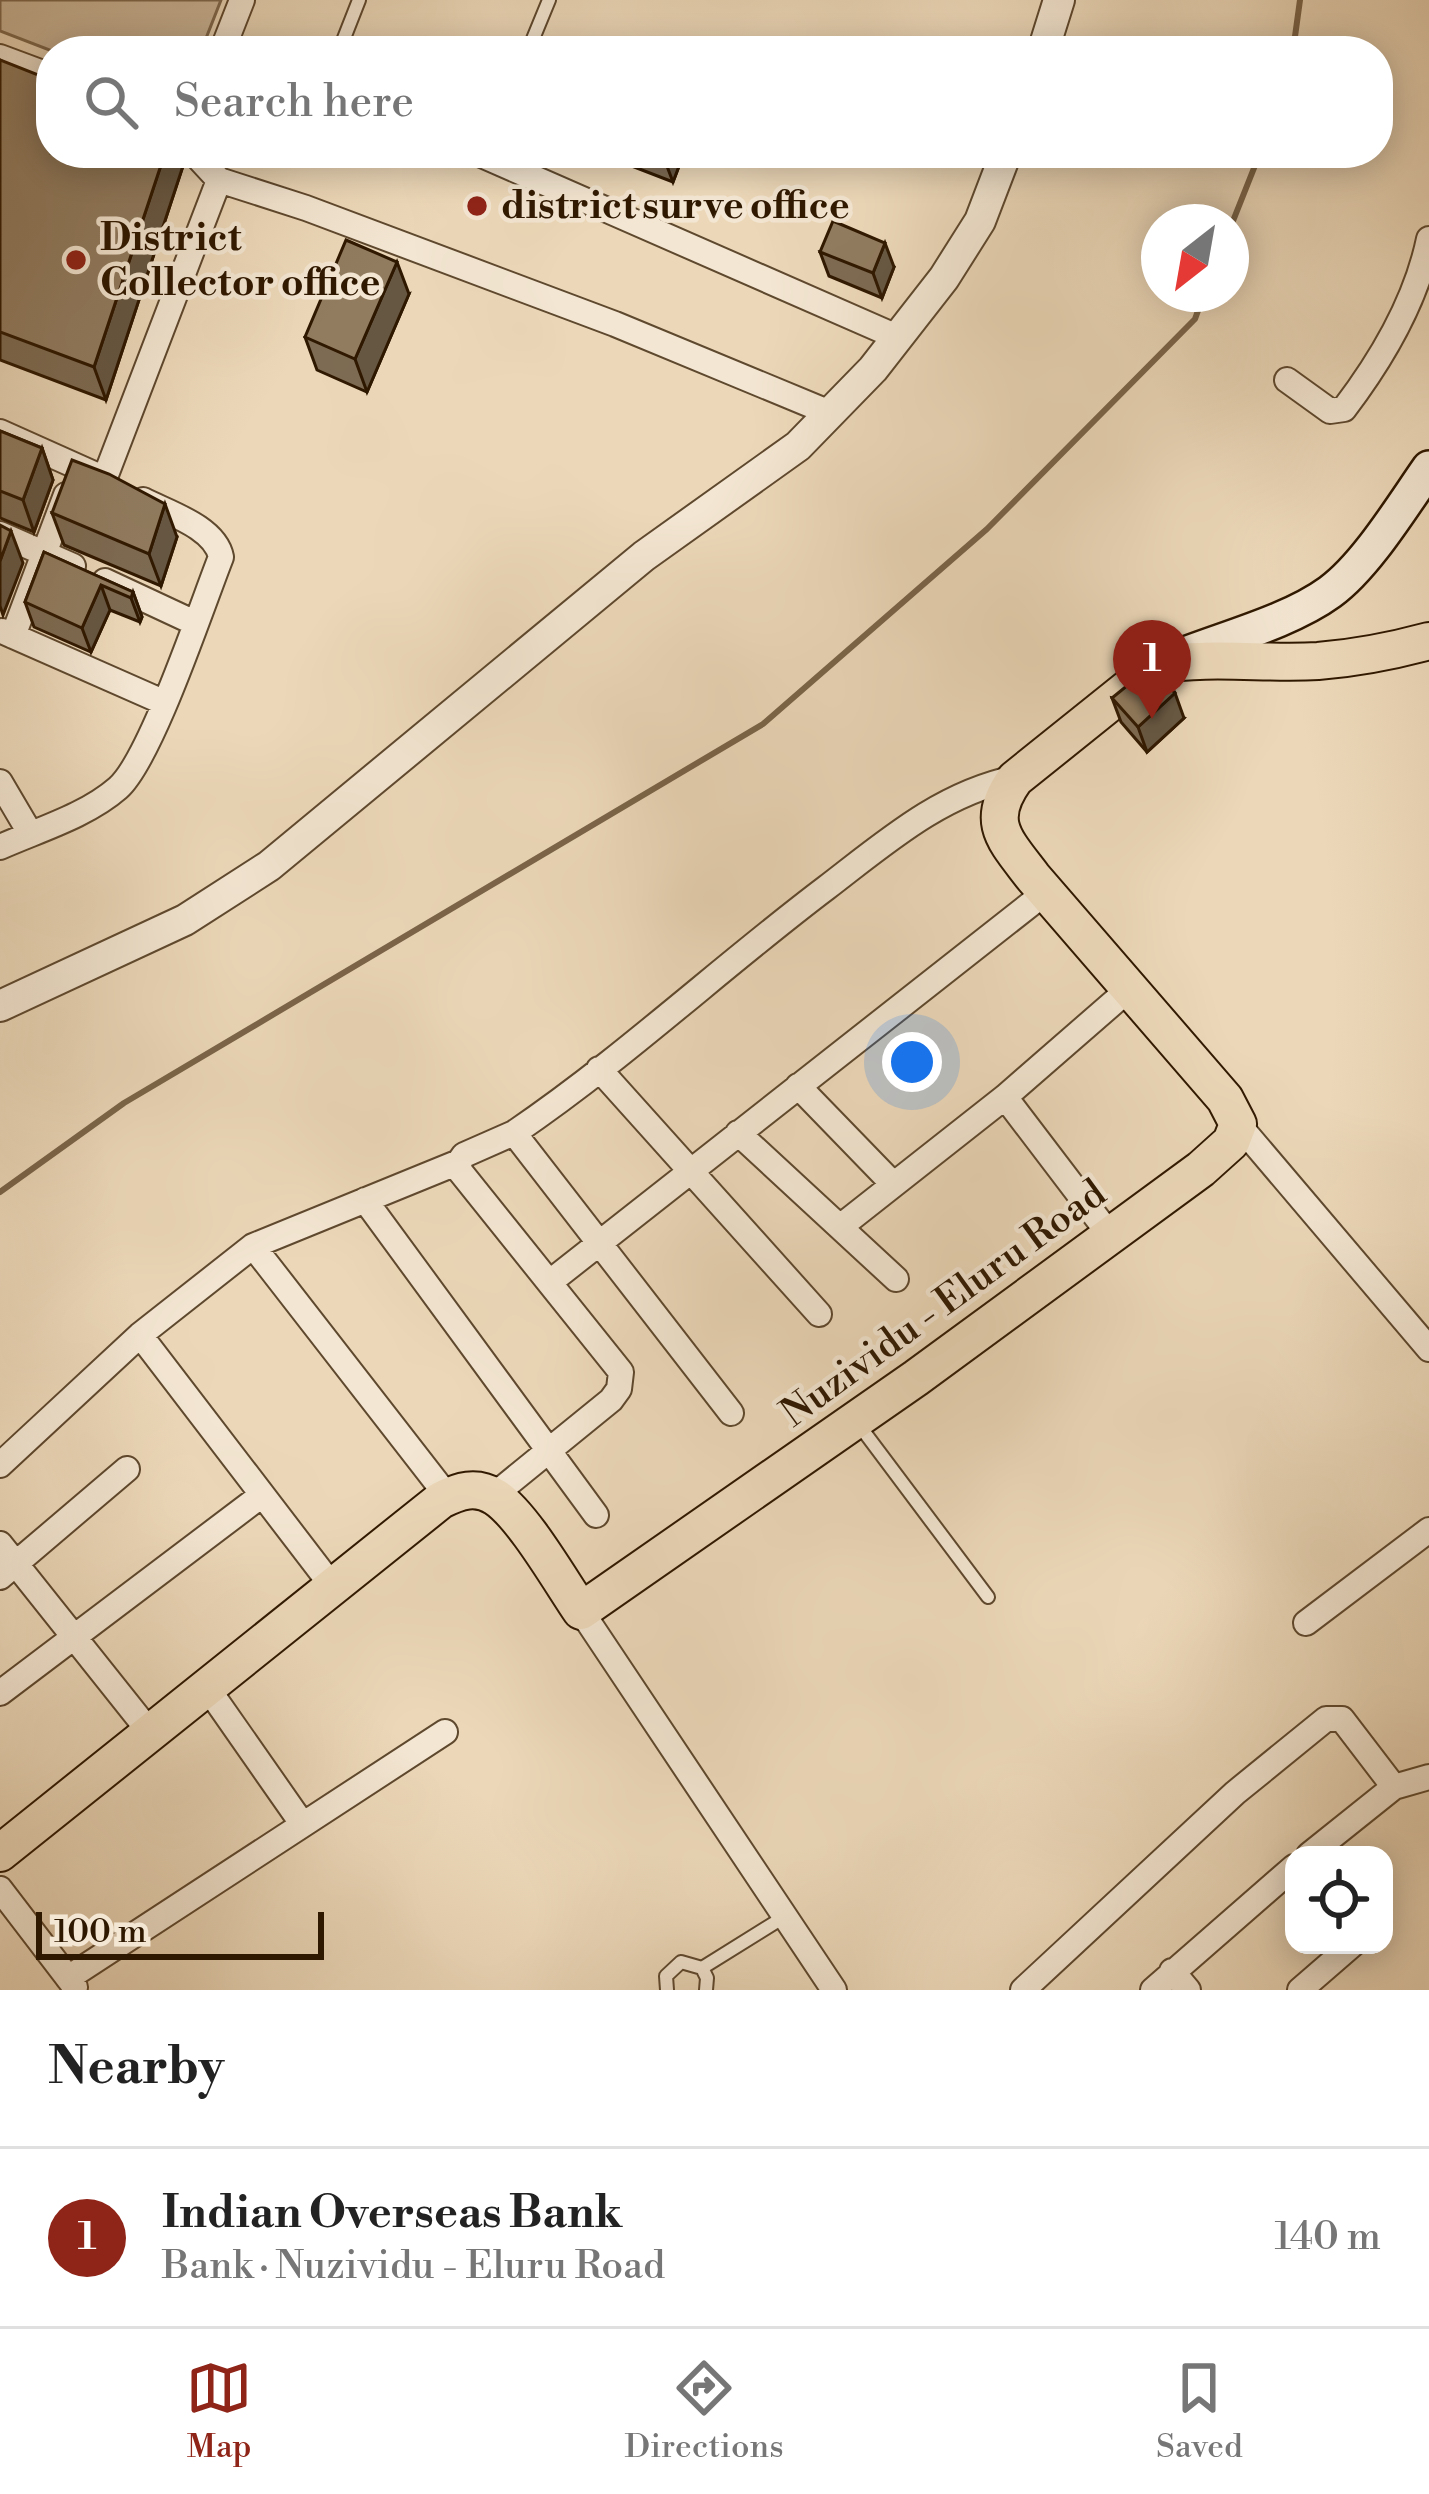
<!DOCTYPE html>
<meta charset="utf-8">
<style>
body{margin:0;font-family:"Libre Bodoni",serif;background:#f6f6f6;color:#222}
.controls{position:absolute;right:36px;bottom:36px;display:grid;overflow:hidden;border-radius:24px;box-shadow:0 6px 30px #0003}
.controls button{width:108px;height:108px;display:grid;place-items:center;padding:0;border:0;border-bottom:3px solid #e0e0e0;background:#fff;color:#222;font:60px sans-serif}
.compass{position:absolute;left:1141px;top:204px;width:108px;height:108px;border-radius:50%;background:#fff;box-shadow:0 6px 30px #0003;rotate:211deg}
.scale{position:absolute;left:36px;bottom:30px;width:288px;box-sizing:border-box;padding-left:12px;border:6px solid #2f1800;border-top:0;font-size:33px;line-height:42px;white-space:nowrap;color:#2f1800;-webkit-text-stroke:9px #f3e6d2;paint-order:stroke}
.you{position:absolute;left:912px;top:1062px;width:42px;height:42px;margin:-30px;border:9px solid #fff;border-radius:50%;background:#1a73e8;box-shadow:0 0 0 18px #1a73e833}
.badge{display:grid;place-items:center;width:78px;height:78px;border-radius:50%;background:#8f2418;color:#fff;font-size:39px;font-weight:700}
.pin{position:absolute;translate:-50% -99px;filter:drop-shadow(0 3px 6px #0008)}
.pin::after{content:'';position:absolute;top:63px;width:42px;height:36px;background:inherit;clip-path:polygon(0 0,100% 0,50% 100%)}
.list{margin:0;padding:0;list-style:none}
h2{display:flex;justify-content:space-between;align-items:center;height:156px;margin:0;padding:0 48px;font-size:51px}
h2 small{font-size:39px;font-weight:400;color:#767676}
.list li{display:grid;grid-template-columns:78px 1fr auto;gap:36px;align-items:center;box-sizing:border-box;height:180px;padding:0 48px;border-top:3px solid #e0e0e0}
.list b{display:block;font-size:45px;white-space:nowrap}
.list p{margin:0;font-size:39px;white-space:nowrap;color:#767676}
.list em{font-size:39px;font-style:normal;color:#767676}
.icon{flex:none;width:66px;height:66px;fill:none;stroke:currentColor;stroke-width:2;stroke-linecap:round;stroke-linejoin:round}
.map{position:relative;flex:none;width:1429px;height:1990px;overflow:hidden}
.search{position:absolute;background:#fff;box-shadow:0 6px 30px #0003;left:36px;right:36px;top:36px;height:132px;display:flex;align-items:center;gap:30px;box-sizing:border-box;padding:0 42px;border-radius:48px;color:#767676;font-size:45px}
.sheet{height:336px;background:#fff}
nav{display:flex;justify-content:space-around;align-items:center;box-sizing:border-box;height:168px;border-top:3px solid #e0e0e0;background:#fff;font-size:33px;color:#767676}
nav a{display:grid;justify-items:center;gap:6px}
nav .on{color:#8f2418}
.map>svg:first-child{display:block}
.garden{fill:#ccb79a;stroke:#7e684d;stroke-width:3}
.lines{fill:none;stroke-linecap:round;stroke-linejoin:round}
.stream{stroke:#7a6449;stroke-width:6}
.service-casing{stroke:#5e482e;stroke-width:16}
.minor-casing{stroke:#5e482e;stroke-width:28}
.tertiary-casing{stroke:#5e482e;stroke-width:34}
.secondary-casing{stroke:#2f1800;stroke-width:38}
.primary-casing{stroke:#2f1800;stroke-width:40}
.service{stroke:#f3e6d2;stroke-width:12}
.minor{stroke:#f3e6d2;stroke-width:24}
.tertiary{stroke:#f3e6d2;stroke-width:30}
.secondary{stroke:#f3e6d2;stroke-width:33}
.primary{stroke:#ecd8b9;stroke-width:36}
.wall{fill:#7d6b53;stroke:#2f1800;stroke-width:3}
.shaded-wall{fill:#665743;stroke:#2f1800;stroke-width:3}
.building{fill:#917c60;stroke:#2f1800;stroke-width:3}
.poi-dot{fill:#8f2418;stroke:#f3e6d2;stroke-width:4.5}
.labels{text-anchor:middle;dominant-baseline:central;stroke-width:9;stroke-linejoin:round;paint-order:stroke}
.poi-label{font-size:39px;font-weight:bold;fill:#2f1800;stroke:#f3e6d2;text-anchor:start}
.street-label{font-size:39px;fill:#2f1800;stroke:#f3e6d2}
</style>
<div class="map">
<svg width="1429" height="1990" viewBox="0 0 1429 1990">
<rect width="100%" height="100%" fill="#ecd8b9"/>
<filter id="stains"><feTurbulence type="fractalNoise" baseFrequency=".00167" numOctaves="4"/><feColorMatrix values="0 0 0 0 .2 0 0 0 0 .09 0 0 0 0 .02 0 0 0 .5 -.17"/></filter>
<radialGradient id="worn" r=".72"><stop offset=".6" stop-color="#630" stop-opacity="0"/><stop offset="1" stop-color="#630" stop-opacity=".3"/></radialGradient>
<path class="garden" d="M0,0H221L201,51H52L0,31Z"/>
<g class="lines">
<path class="stream" d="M1293,51L1300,0
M1231,226L1260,153
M0,1192L124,1103L763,724L987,529L1195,319L1204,294"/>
<defs>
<path id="service" d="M339,51L359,0
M528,51L549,0
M859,1425L988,1597
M702,1968L784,1917
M667,1990L666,1976L681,1962L702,1968L707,1978L706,1990"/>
<path id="minor" d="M222,51L242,0
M0,57L51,76
M194,153L219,180L306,208L615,324L830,413
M477,153L897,337
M1287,380L1330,411L1344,409C1382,359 1416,302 1429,239
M0,432L96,475
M104,480L219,180
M0,534L73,566
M105,581L195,623
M2,631L163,702
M13,636L66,495
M0,782L30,833
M0,847C38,830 86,816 118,788C151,759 202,605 221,557C215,527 168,513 143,500
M599,1069L819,1314
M798,1086L893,1184
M1005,1097L1110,1235
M1238,1124L1429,1349
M514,1133C623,1059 720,968 826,888C886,842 940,794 1015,778
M738,1133L896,1279
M459,1162V1170L621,1372L619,1389L611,1400L493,1496
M365,1200L596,1515
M840,1227L1005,1097L1129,989
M253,1246L448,1497
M550,1282L1046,892
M140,1335L333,1587
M0,1465L140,1335L253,1246L459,1162L464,1155L514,1133L731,1413
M0,1544L149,1731
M0,1577L127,1469
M581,1611L834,1990
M1306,1623L1429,1530
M206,1686L301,1822
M0,1693L262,1495
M1309,1855L1394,1787L1429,1777
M0,1889L75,1987
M1172,1971L1188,1990
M68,1978L445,1732
M1023,1990L1235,1793L1326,1719H1342L1394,1787
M1153,1990L1294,1867
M1300,1990L1352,1945"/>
<path id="tertiary" d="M1043,51L1059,0
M0,1006L185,920L269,866L644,556L798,446L873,369L944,278L980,221L1006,153"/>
<path id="secondary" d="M1175,658C1222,639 1289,622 1330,592C1366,566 1403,505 1429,468"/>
<path id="primary" d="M0,1853L441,1500C459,1491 476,1485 495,1497C523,1515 561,1582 581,1611L916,1378L1201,1169L1231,1142L1238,1124L1225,1099L1033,877C1005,840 984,822 1015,779L1157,665C1210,656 1264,664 1318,661C1356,658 1392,651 1429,641"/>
</defs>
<use href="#service" class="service-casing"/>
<use href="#minor" class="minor-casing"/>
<use href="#tertiary" class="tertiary-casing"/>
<use href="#secondary" class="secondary-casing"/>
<use href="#primary" class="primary-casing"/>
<use href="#service" class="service"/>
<use href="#minor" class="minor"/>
<use href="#tertiary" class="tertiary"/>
<use href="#secondary" class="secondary"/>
<use href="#primary" class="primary"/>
</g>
<path class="wall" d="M0,60L183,166L106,400L0,360Z
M598,153H684L673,182Z
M820,252L894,267L882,298L829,276Z
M409,294L367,392L317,370L305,337Z
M0,431L42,448L53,480L34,532L0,518Z
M52,513L177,537L161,586L64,545Z
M44,552L133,592L142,617L140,622L110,610L91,652L34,627L25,602Z
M1112,698L1184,718L1147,752L1121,722Z"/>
<path class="shaded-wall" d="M165,153H179L183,166L106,400L94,367Z
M662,153H684L673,182Z
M885,243L894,267L882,298L873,273Z
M397,262L409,294L367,392L355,359Z
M42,448L53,480L34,532L23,500Z
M165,504L177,537L161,586L149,554Z
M11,531L23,563L3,615L0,606V561Z
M101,585L110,610L91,652L82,628Z
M133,592L142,617L140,622L131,598Z
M1175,693L1184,718L1147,752L1138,727Z"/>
<path class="building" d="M594,44L613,51H592Z
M0,60L51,80V153H165L94,367L0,332Z
M833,221L885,243L873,273L820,252Z
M346,240L397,262L355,359L305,337Z
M0,431L42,448L23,500L0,491Z
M72,460L109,474L165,504L149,554L52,513Z
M0,525L11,531L0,561Z
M44,552L133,592L131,598L101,585L82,628L25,602Z
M1150,667L1175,693L1138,727L1112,698Z"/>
<g class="poi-dot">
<circle cx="477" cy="206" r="12"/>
<circle cx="76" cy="260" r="12"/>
</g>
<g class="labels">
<g class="poi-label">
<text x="501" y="206">district surve office</text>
<text x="100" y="238">District<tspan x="100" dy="45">Collector office</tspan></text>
</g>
<g class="street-label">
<text transform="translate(944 1304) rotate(-36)">Nuzividu - Eluru Road</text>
</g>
</g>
<rect width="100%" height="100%" filter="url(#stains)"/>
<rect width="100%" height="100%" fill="url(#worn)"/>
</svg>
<div class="controls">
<button><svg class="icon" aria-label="locate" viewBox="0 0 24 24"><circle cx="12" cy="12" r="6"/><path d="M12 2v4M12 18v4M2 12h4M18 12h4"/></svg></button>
</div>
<svg class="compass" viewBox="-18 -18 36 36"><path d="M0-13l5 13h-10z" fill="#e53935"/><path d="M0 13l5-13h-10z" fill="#767676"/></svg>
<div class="scale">100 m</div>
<div class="you"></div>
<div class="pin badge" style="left:1152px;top:719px">1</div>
<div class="search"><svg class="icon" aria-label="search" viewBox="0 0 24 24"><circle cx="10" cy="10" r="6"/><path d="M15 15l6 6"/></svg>Search here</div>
</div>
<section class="sheet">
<h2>Nearby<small></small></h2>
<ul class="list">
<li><span class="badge">1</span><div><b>Indian Overseas Bank</b><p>Bank · Nuzividu - Eluru Road</p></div><em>140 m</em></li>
</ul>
</section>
<nav>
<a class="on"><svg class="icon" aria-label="map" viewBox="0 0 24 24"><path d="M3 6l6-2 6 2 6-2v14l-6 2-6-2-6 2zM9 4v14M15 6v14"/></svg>Map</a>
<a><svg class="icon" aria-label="directions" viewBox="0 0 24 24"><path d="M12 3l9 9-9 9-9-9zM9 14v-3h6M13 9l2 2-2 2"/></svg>Directions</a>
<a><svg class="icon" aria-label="saved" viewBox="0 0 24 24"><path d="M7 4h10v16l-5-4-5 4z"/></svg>Saved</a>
</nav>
